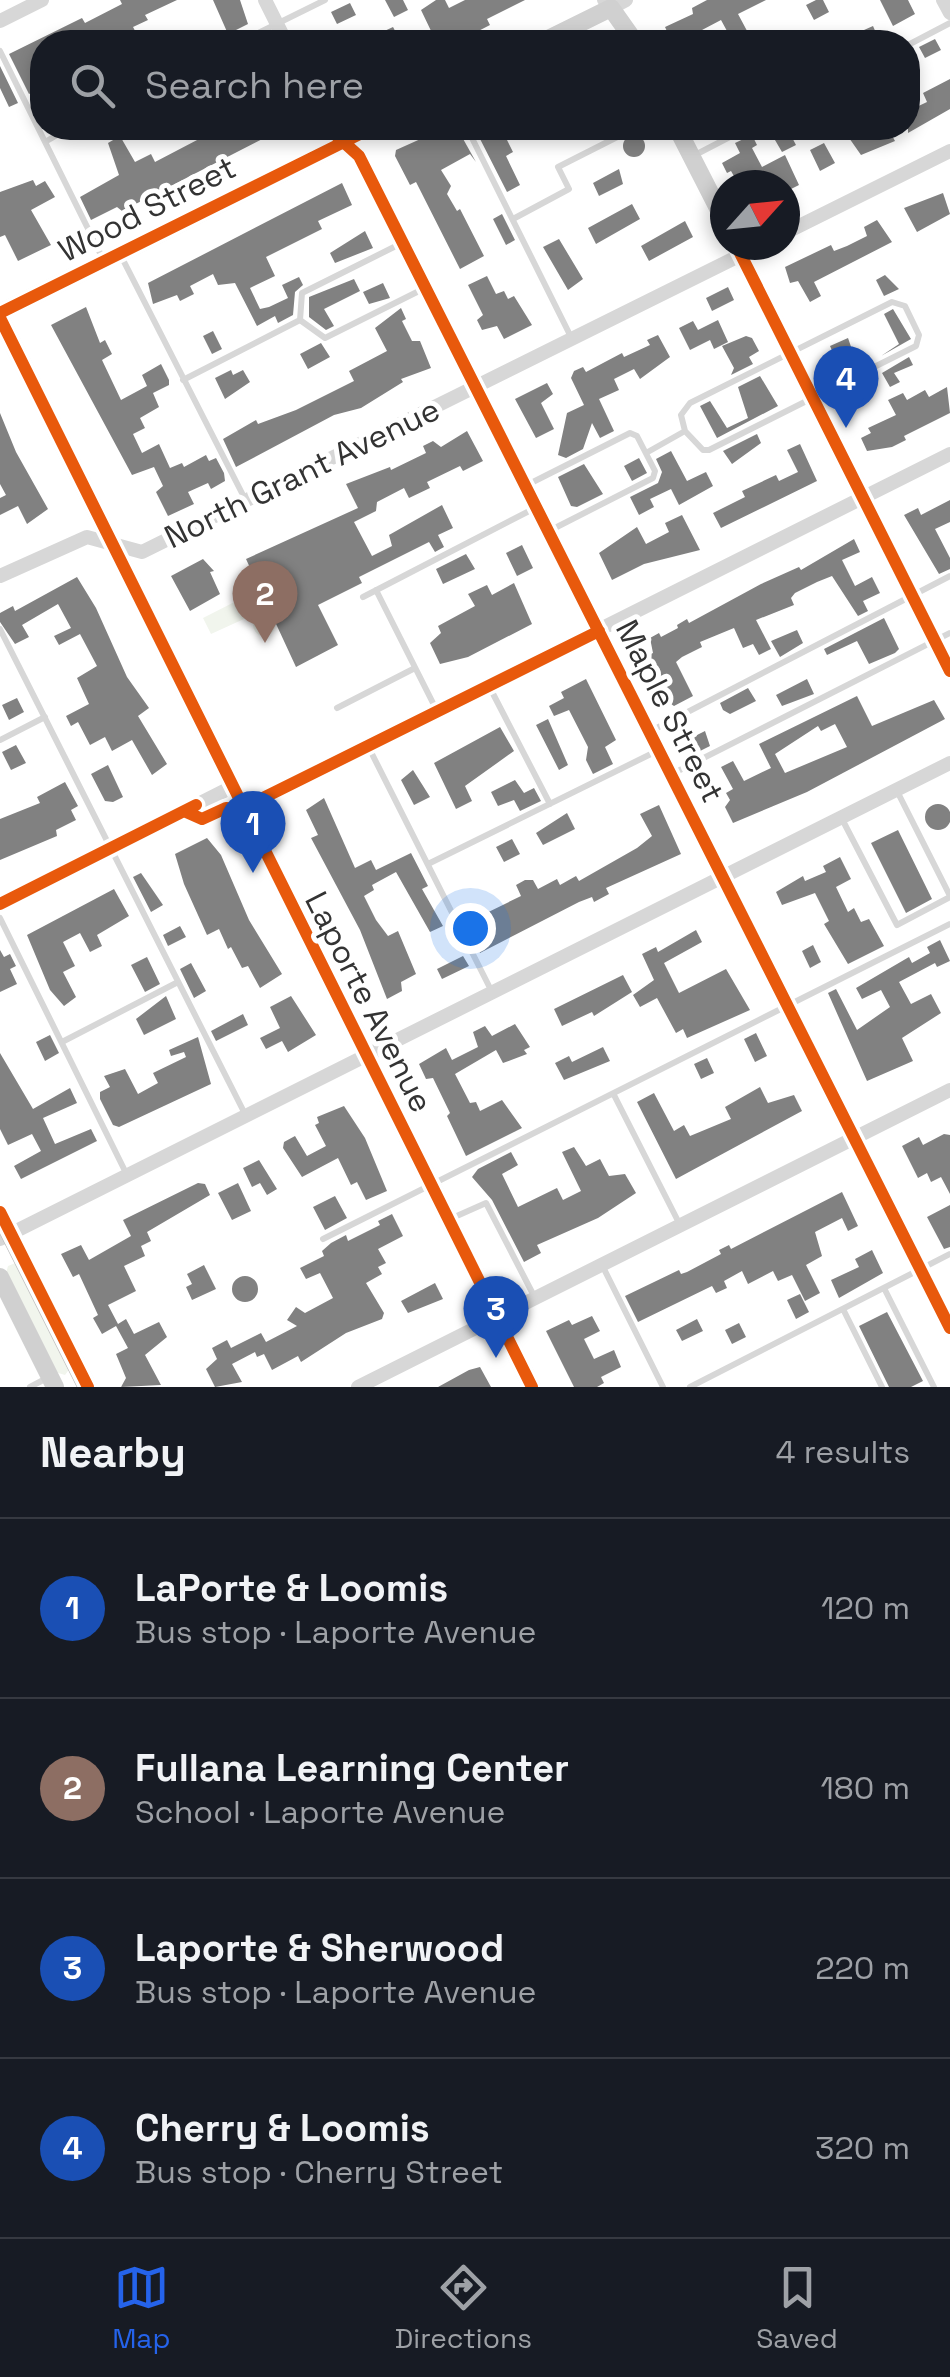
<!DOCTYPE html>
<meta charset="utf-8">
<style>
body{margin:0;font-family:"Space Grotesk",sans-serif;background:#242831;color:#f1f3f6}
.compass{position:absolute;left:710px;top:170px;width:90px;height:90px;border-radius:50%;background:#171b24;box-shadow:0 5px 15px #0003;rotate:63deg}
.you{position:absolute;left:470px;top:928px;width:35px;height:35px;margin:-25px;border:8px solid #fff;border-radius:50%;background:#1a73e8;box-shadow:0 0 0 15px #1a73e833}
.badge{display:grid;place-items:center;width:65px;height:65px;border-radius:50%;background:#2563eb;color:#fff;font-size:32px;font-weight:700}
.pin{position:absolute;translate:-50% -82px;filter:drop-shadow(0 2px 5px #0008)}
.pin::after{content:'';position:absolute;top:52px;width:35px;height:30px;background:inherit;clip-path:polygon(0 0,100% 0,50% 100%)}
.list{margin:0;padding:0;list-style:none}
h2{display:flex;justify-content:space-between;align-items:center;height:130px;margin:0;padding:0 40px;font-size:42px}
h2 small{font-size:32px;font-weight:400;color:#9ea1a6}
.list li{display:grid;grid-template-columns:65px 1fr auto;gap:30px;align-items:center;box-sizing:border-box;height:180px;padding:0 40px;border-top:2px solid #363941}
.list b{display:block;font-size:38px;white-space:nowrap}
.list p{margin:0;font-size:32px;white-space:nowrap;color:#9ea1a6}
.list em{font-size:32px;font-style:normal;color:#9ea1a6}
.icon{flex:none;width:55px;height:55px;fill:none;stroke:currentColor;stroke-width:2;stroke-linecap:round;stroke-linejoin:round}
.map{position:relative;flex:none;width:950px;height:1387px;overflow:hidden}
.search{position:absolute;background:#171b24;box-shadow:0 5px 15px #0003;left:30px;right:30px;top:30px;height:110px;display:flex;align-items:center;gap:25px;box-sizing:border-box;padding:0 35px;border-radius:40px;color:#9ea1a6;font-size:38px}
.sheet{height:850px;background:#171b24}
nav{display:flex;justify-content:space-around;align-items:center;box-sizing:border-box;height:140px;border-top:2px solid #363941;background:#171b24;font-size:28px;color:#9ea1a6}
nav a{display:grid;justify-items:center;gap:5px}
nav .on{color:#2563eb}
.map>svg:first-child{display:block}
.green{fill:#f1f5ed}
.building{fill:#818181;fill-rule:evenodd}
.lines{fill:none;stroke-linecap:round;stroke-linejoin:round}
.lane{stroke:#d7d7d7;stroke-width:6}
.street{stroke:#d7d7d7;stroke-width:14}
.secondary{stroke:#d0d0d0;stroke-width:18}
.tram{stroke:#bebebe;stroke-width:2.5}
.cycleway-casing{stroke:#fff;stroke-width:19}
.cycleway{stroke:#e8590c;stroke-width:12}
.labels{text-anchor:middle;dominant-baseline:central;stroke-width:10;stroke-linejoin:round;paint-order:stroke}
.street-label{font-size:32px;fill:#333;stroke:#fff}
</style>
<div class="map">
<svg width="950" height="1387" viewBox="0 0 950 1387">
<rect width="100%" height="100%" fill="#fff"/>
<path class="green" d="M258,590L268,608L211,634L203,618Z
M253 625a11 11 0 1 1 22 0a11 11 0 1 1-22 0Z
M18,1262L71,1367L65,1375L55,1372L6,1273L8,1266Z"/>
<path class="building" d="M120,0H177L145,15L148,20L133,27L141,42H123L118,33L107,39L101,30L76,42H42V88L29,94L9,54L82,18L85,23L122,4Z
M213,0H240L248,24L228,34Z
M385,0H403L408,10L394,17Z
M436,0H445L449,8L465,0H525L487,19L490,25L457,42H443L438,32L433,35L421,10Z
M707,0H766L738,14L753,42H733L721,20L702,30L693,42H672L665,27L693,14L692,8Z
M816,0H823L829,12L814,20L806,5Z
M880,0H908L915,14L893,26Z
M350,3L356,15L337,24L331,12Z
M873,26L880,42H837Z
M393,27L401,42H382L378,34Z
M935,39L941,50L925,58L919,47Z
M0,66L18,103L9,107L0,88Z
M950,79V109L908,133V111L927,102L923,93Z
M220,128H284L122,211L117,207L91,220L80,197L119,175L108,143L120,136L135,162L151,154L155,162Z
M445,128H457L476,162L470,154L441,170L451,186L447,194L457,211L460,209L484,256L460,269L416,182L410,185L395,156L396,150Z
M488,128H501L513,152L506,156L520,185L507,192L477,133Z
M768,128H787L796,145L782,152Z
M851,128H888L895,141L861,155L847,135L853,133Z
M623 146a11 11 0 1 1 22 0a11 11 0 1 1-22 0Z
M752,135L757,145L752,148L762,167L785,155L799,185L785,192V185H739L731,171L727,173L722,163L740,153L735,143Z
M824,143L835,163L820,171L810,150Z
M619,169L623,184L599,196L593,183Z
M33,180L36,186L45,181L55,197L31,210L51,245L18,261L5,235L0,237V192Z
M342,183L352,205L318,221L322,229L266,257L275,276L250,288L260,309L269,307L288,298L282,285L299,277L303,285L295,292L293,315L278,323L275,316L257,326L235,283L218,285L213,274L190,286L194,294L180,301L177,295L153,304L148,283Z
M943,193L950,214L917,232L904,208Z
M632,204L640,219L596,244L588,228Z
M502,214L515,240L506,245L493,219Z
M877,220L892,242L814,282L821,296L810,302L798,281L790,283L785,267L831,245L834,251L847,246L867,236L864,227Z
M685,221L693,237L649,261L641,246Z
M365,231L373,248L335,263L330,253Z
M559,239L583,279L568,290L543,247Z
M885,275L899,289L884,296L876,280Z
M487,276L496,294L504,291L508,299L514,296L532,325L504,339L497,326L482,330L477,320L483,315L468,285Z
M354,279L360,291L324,309L334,326L326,330L309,317V297Z
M383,283L390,298L369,304L363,292Z
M728,287L734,300L712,311L706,298Z
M86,307L100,343L105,340L112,354L102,360L121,400L147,386L142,375L161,364L169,380V385L153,393L159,407L140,418L145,428L133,434L142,453L159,444L170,468L182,463L184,467L206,455L209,461L216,458L224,473L225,481L211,489L208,483L188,492L194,504L168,516L156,492L163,486L154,467L132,475L51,325Z
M401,308L406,319L402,321L412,341H420L431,368L401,379L403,382L361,408L334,415L236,467L223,439L256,420L258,424L296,410L354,381L349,371L387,351L375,328Z
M893,309L911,339L881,356L899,344L884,314Z
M718,320L728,342L714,349L710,340L690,350L679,328L693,321L698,330Z
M213,331L222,349L212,354L203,336Z
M658,335L670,357L640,379L634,369L614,379L619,390L599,399L614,431L600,438L592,423L583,449L566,458L558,455L567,413L584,405L571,378L574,371L583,367L586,372L622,353L624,357L650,345L647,340Z
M746,336L752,338L759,351L749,357L753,364L731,375L734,368L722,346Z
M848,338L858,367L843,375L830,346Z
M321,343L330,357L308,369L300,354Z
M909,357L913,365L894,373L900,382L890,387L882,373Z
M231,370L233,375L243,370L250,382L225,399L215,378Z
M760,376L778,406L717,438L700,406L710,401L727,428L748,418L738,387Z
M547,383L553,394L541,403L554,429L536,438L515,399Z
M947,387L950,413L904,436L906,440L892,447L867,451L861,438L871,433L868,428L896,415L888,400L903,393L907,400L925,390L929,397Z
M0,413L16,452L48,509L27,524L18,506L0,515V498L6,495L0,484Z
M467,431L483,461L463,471L460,466L427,482L430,488L409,498L404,488L377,502L376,511L354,522L372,556L392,546L389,535L442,505L453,528L438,535L444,547L435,552L429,542L359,577L362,583L318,605L338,645L296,667L246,559L358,508L346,484L390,467L391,470L426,453L423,446L433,441L441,447Z
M757,434L761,443L732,464L723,451Z
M800,444L817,481L721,528L713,513L745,497L742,491L776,475L779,481L798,472L787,450Z
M671,451L687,481L706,472L713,486L679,505L671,489L650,499L654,507L639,515L630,497L658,483L662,472L656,459Z
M639,458L647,473L632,481L624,466Z
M584,464L603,494L577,507L571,506L558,477Z
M950,500V522L935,529L950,558V569L939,574L904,515L918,508L921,515Z
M682,515L700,550L644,564L612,580L599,553L637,527L646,544L669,532L665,523Z
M854,539L860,552L842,560L855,586L872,577L880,593L863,601L868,611L858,616L832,576L817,582L795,593L791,598L794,605L756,620L771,649L759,655L753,644L743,648L734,628L700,642L702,647L682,657L676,662L693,696L674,706L671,704L647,656L653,653L650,638L659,633L661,637L678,628L677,625L687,619L689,623L761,584L799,567L801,570Z
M522,545L533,568L517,576L506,553Z
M466,554L475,569L443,584L436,569Z
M203,559L214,571L210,572L220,594L190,611L171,576Z
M77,577L96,608L127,677L149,708L138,716L167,764L152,775L132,740L112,751L105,737L90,745L78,722L71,726L66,716L89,704L77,678L97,666L80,634L59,645L54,636L71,628L58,604L22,625L29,637L15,644L0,622V613L13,606L15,611Z
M514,583L532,624L468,657L440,664L430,643L441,633L438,626L475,606L468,594L487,585L492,595Z
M884,618L899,649L895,653L869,664L857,641L827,655L824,649Z
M797,630L803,643L780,657L771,641Z
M586,679L616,740L605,747L613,764L593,774L586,760L588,747L569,710L554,716L549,706L564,698L561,692Z
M807,679L814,694L782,706L776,695Z
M748,688L756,701L730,714L723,710L720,703Z
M857,696L872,726L934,700L945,719L807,792L733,823L725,807L730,800L726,793L733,789L721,767L733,761L744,781L771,768L759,744ZM835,724L847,747L785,773L775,754L818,726L821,731Z
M17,698L24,712L9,720L2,705Z
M548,719L568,765L559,770L536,725Z
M500,727L514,751L465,786L472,801L456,809L434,763Z
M705,731L710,746L698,752L691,738Z
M16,745L26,763L11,770L2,752Z
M108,765L123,797L113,802L105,801L91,774Z
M413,770L430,797L414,805L401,780Z
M515,780L524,793L534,788L541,801L520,811L514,800L498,806L491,792Z
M65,782L78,806L71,810L76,820L56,830L57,836L0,860V819L40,803L37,797Z
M324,798L355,868L371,860L376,870L411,853L428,886L422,889L443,926L430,932L396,872L372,885L374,890L364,896L376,920L388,936L398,931L416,974L401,982L402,991L387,999L360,930L311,838L318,835L306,810Z
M925 817a13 13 0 1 1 26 0a13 13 0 1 1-26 0Z
M659,805L681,854L606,888L609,894L594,902L592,897L579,902L480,953L470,921L521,896L516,885L525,880H533L538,889L557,879L560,885L576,876L579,881L637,848L652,836L640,814Z
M567,813L575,829L543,845L536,833Z
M898,830L932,899L906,913L871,843Z
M207,838L221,855L249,920L282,974L260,988L248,966L242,968L231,947L228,949L219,929L207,935L184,884L175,854Z
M512,839L520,854L504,862L496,847Z
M840,857L851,879L836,887L848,912L854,908L861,922L869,919L884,946L848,964L824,924L829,921L815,893L782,905L776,892L803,876L805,881L826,872L823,866Z
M141,873L163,905L151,912L133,877Z
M114,889L129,916L97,935L102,946L90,952L80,933L63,942L75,966L63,972L76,997L64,1006L50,990L27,935Z
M180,926L186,937L168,946L163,935Z
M696,930L702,942L664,963L679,993L726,969L750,1010L687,1038L683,1029L676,1033L657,998L640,1007L633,995L654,980L642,954L656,947L658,952Z
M940,940L950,961L937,967L935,963L899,982L911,1004L931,994L941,1013L902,1038L913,1061L867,1081L828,993L836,989L857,1030L890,1007L881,990L862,999L856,988L909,957L912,963L930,953L927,947Z
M813,945L821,962L810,968L802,951Z
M0,950L4,957L10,954L16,966L10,969L17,984L0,992Z
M463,956L469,966L442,979L437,969Z
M147,957L160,984L145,992L131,965Z
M191,963L206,991L194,998L180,969Z
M623,975L632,992L594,1016L592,1012L562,1026L554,1009Z
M166,996L176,1019L144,1035L136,1019Z
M291,996L316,1035L288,1052L282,1041L266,1049L260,1038L280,1028L270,1007Z
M243,1014L248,1025L216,1041L211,1031Z
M515,1024L530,1047L524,1050L527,1054L503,1063L496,1050L455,1074L470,1103L476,1102L480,1111L502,1100L522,1128L466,1156L447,1116L450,1113L433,1078L426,1079L419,1064L446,1048L452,1060L478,1047L473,1032L485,1026L492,1036Z
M756,1033L767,1056L755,1062L744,1039Z
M50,1035L59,1053L45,1061L36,1042Z
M198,1037L211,1084L119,1127L113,1125L100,1099V1092L110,1087L104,1076L125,1069L138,1094L158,1083L153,1073L186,1057L184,1052L171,1056L169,1050Z
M603,1047L610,1061L564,1080L555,1063L569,1056L572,1062Z
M0,1053L33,1109L70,1088L77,1103L43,1118L55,1144L91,1129L97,1141L21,1179L14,1166L41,1151L32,1134L8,1145L0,1129Z
M707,1058L714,1073L701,1079L694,1064Z
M760,1087L768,1103L794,1095L802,1111L676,1179L637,1102L654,1093L674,1131L684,1125L690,1136L731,1119L725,1107Z
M344,1106L365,1138L387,1191L366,1200L357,1182L351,1185L338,1158L302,1177L283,1148L284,1142L295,1136L307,1156L326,1146L315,1125L319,1123L317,1117Z
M944,1134L950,1135V1194L941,1177L931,1182L927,1173L918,1178L902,1146L919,1137L923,1145Z
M574,1147L586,1166L600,1159L609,1176L625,1174L636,1193L598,1218L537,1245L541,1253L524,1262L492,1200L472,1177L478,1169L511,1152L518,1165L502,1174L518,1207L557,1188L563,1200L581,1191L562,1152Z
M259,1160L277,1189L267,1195L260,1183L252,1187L243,1168Z
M198,1183L205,1184L210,1195L147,1232L151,1241L141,1246L145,1256L124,1266L136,1291L108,1305L118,1324L126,1319L134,1334L159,1322L167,1337L145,1355L161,1385L121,1387L126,1378L116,1354L128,1348L116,1326L102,1334L93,1318L98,1315L79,1274L73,1277L61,1254L81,1245L89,1260L131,1236L123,1220Z
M238,1183L251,1211L232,1220L218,1193Z
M842,1192L858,1226L848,1231L842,1218L815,1232L822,1256L806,1265L820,1293L805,1301L792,1275L778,1281L773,1271L748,1284L742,1271L724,1281L727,1288L716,1293L712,1286L638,1322L625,1296L679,1270L681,1274L687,1272L721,1254L719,1250L729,1245L731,1249Z
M335,1196L347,1218L325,1230L313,1207Z
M950,1205V1247L944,1249L927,1217Z
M392,1214L403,1236L378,1249L386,1263L378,1267L382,1274L366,1283L384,1313L382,1319L346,1333L301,1362L298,1356L272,1370L264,1354L257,1357L255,1352L232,1364L242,1382L215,1387L206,1369L217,1359L212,1348L227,1340L231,1348L261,1333L266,1342L297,1326L287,1320L296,1307L305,1313L333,1298L320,1273L306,1279L300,1268L324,1256L322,1251L331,1243L346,1235L348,1241L380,1225L378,1221Z
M872,1250L883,1273L839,1298L831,1280L859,1267L855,1259Z
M204,1265L216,1289L192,1300L186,1287L192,1284L187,1274Z
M232 1289a13 13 0 1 1 26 0a13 13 0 1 1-26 0Z
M435,1283L443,1299L408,1313L401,1301Z
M800,1294L809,1312L796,1319L787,1300Z
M887,1312L923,1381L911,1387H889L859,1326Z
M592,1316L600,1331L584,1339L594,1359L614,1350L621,1367L601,1377L604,1383L597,1387H574L546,1331L569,1320L572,1325Z
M697,1319L703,1331L682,1341L676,1330Z
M739,1323L746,1337L732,1344L725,1330Z
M480,1367L491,1387H438L469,1370Z"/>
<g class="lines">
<path class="lane" d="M240,42L325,0
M908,45L950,23
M0,51L104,261
M467,128L571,337
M45,142L69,128
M695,155L747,128
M513,219L569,189L558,167L635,128
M402,243L302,293L300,320L325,338L425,288
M120,254L246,501
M892,302L905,306L919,335L916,346L709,450H703L685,431L681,415L690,403Z
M183,380L300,320
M646,453L685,431
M527,485L630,433L637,436L655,471L653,478L549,531
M376,590L436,709
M363,597L535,508
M0,629L246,1116
M489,686L550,804
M337,708L415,668
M651,731L950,576
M0,740L45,717
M369,748L492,992
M672,774L950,633
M897,791L950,896
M842,819L897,925L950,897
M428,864L659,750
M0,918L126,1173
M62,1042L178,982
M614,1095L679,1223
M450,1219L486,1203L535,1298
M323,1239L950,924
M603,1267L663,1387
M884,1288L934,1387
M843,1309L882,1387
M30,1387L49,1377
M690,1387L950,1254"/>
<path class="street" d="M265,0L286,42
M604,0L611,8L626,0
M943,0L950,13
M0,21L42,0
M328,128L359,156L950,1328
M785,233L950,151
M0,576L87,537L142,552L761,245
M241,809L950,454
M0,904L230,788
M0,1239L950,763
M358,1387L950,1090"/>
<path class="secondary" d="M542,42L611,8L635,42
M677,128L725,222
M736,245L950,671
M0,313L372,128
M0,318L532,1387
M0,1212L88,1387
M0,1277L55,1387"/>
<path class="tram" d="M0,1232L78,1387"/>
<defs>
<path id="cycleway" d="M328,128L359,156L950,1328
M736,245L950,671
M0,313L372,128
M0,318L532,1387
M184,811L202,819L226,808L241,809L599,631
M0,904L196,805
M0,1212L88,1387"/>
</defs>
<use href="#cycleway" class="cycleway-casing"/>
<use href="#cycleway" class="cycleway"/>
</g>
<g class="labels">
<g class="street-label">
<text transform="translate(147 209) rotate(-27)">Wood Street</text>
<text transform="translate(302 473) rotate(-26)">North Grant Avenue</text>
<text transform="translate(670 711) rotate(63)">Maple Street</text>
<text transform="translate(369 1002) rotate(63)">Laporte Avenue</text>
</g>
</g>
</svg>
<svg class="compass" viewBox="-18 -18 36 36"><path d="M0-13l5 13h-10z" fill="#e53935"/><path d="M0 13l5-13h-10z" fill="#9ea1a6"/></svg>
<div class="you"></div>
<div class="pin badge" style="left:253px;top:873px;background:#1a4fb4">1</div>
<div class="pin badge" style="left:265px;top:643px;background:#8d6e63">2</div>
<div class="pin badge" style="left:496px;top:1358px;background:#1a4fb4">3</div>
<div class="pin badge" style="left:846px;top:428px;background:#1a4fb4">4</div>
<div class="search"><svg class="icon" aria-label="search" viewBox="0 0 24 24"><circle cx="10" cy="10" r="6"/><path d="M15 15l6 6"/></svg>Search here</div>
</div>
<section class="sheet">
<h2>Nearby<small>4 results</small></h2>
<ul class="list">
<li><span class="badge" style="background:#1a4fb4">1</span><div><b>LaPorte &amp; Loomis</b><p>Bus stop · Laporte Avenue</p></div><em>120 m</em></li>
<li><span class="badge" style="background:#8d6e63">2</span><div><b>Fullana Learning Center</b><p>School · Laporte Avenue</p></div><em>180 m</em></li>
<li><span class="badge" style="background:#1a4fb4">3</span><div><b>Laporte &amp; Sherwood</b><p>Bus stop · Laporte Avenue</p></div><em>220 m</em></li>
<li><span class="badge" style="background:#1a4fb4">4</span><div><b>Cherry &amp; Loomis</b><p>Bus stop · Cherry Street</p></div><em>320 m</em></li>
</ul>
</section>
<nav>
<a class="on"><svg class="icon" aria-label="map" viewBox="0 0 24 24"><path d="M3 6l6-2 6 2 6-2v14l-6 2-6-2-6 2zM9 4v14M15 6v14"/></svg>Map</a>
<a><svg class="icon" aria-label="directions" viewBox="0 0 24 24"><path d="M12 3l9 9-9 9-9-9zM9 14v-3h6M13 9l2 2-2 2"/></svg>Directions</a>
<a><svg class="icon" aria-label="saved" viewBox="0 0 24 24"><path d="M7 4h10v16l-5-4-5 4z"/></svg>Saved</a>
</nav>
